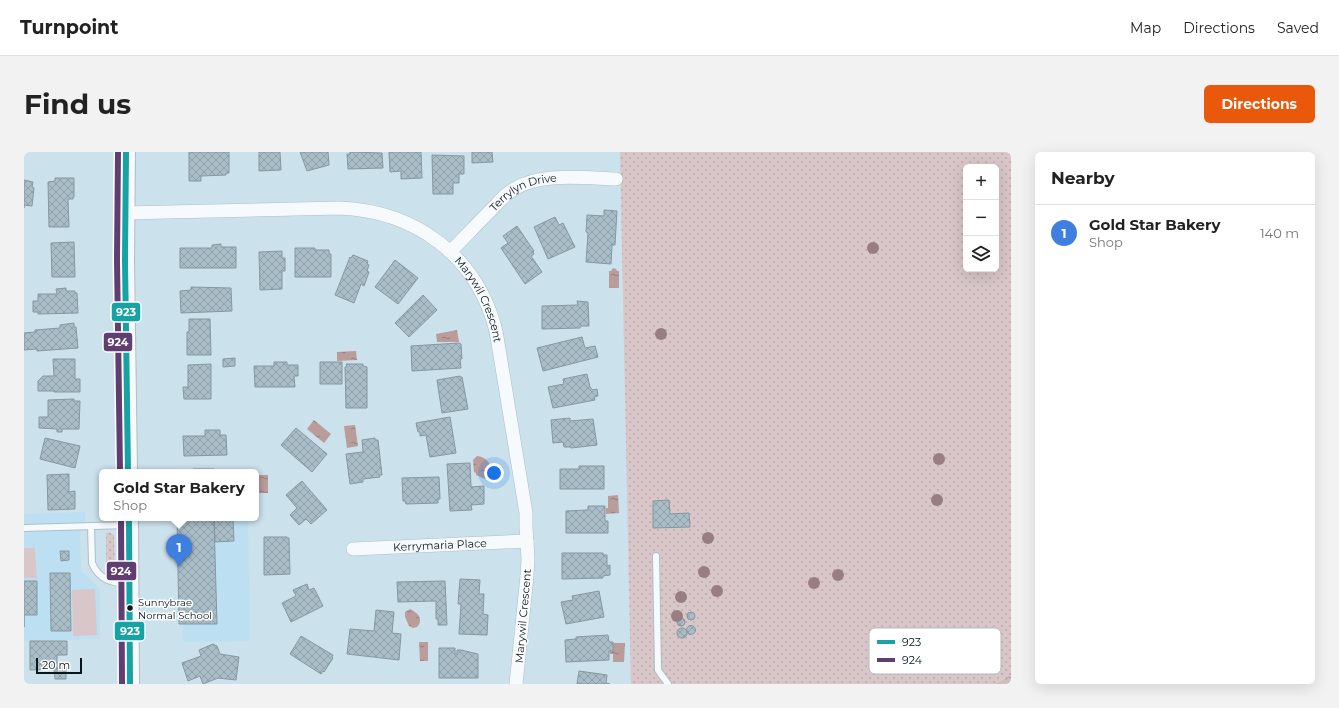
<!DOCTYPE html>
<meta charset="utf-8">
<style>
body{margin:0;font-family:Montserrat,sans-serif;background:#f2f2f2;color:#222}
.controls{position:absolute;right:12px;top:12px;display:grid;overflow:hidden;border-radius:6px;box-shadow:0 4px 16px #0002}
.controls button{width:36px;height:36px;display:grid;place-items:center;padding:0;border:0;border-bottom:1px solid #e0e0e0;background:#fff;color:#222;font:20px sans-serif}
.scale{position:absolute;left:12px;bottom:10px;width:46px;box-sizing:border-box;padding-left:4px;border:2px solid #08171e;border-top:0;font-size:11px;line-height:14px;white-space:nowrap;color:#08171e;-webkit-text-stroke:3px #fff;paint-order:stroke}
.you{position:absolute;left:470px;top:321px;width:14px;height:14px;margin:-10px;border:3px solid #fff;border-radius:50%;background:#1a73e8;box-shadow:0 0 0 6px #1a73e833}
.badge{display:grid;place-items:center;width:26px;height:26px;border-radius:50%;background:#ea580c;color:#fff;font-size:13px;font-weight:700}
.pin{position:absolute;translate:-50% -33px;filter:drop-shadow(0 1px 2px #0008)}
.pin::after{content:'';position:absolute;top:21px;width:14px;height:12px;background:inherit;clip-path:polygon(0 0,100% 0,50% 100%)}
.popup{position:absolute;left:75px;top:317px;width:160px;height:52px;box-sizing:border-box;display:grid;place-content:center;border-radius:6px;background:#fff;filter:drop-shadow(0 1px 3px #0005);font-size:13px;white-space:nowrap;color:#767676}
.popup b{font-size:15px;color:#222}
.popup::after{content:'';position:absolute;left:50%;top:100%;margin-left:-8px;border:8px solid transparent;border-top-color:#fff}
.list{margin:0;padding:0;list-style:none}
h2{display:flex;justify-content:space-between;align-items:center;height:52px;margin:0;padding:0 16px;font-size:17px}
h2 small{font-size:13px;font-weight:400;color:#767676}
.list li{display:grid;grid-template-columns:26px 1fr auto;gap:12px;align-items:center;box-sizing:border-box;height:56px;padding:0 16px;border-top:1px solid #e0e0e0}
.list b{display:block;font-size:15px;white-space:nowrap}
.list p{margin:0;font-size:13px;white-space:nowrap;color:#767676}
.list em{font-size:13px;font-style:normal;color:#767676}
.icon{flex:none;width:22px;height:22px;fill:none;stroke:currentColor;stroke-width:2;stroke-linecap:round;stroke-linejoin:round}
.map{position:relative;flex:none;width:987px;height:532px;overflow:hidden;border-radius:6px}
header{display:flex;align-items:center;gap:24px;box-sizing:border-box;height:56px;padding:0 20px;background:#fff;border-bottom:1px solid #e0e0e0}
header strong{font-size:19px}
nav{display:flex;gap:22px;margin-inline-start:auto;font-size:14px}
.intro{display:flex;align-items:center;justify-content:space-between;box-sizing:border-box;height:96px;padding:0 24px}
h1{margin:0;font-size:28px}
.button{padding:10px 18px;border-radius:6px;background:#ea580c;color:#fff;font-size:14px;font-weight:700}
main{display:flex;gap:24px;padding:0 24px}
aside{flex:1;background:#fff;border-radius:6px;box-shadow:0 4px 16px #0002}
.map>svg:first-child{display:block}
.built{fill:#bce0f2}
.grass{fill:url(#grass-dots);fill-rule:evenodd}
.forest{fill:url(#forest-crowns)}
.park{fill:#d8c6c8}
.water{fill:url(#water-ripples)}
.building{fill:url(#building-cross-hatch);stroke:#86979f}
.lines{fill:none;stroke-linecap:round;stroke-linejoin:round}
.service-casing{stroke:#adbfc7;stroke-width:8}
.minor-casing{stroke:#adbfc7;stroke-width:14}
.secondary-casing{stroke:#adbfc7;stroke-width:20}
.service{stroke:#f7fafc;stroke-width:6}
.minor{stroke:#f7fafc;stroke-width:13}
.secondary{stroke:#f7fafc;stroke-width:18}
.bus-1-casing{stroke:#fff;stroke-width:9}
.bus-2-casing{stroke:#fff;stroke-width:9}
.bus-1{stroke:#17a3a3;stroke-width:6}
.bus-2{stroke:#613e71;stroke-width:6}
.tree{fill:#997e81}
.bus-dot{fill:#08171e;stroke:#fff;stroke-width:1.5}
.labels{text-anchor:middle;dominant-baseline:central;stroke-width:3;stroke-linejoin:round;paint-order:stroke}
.bus-label{font-size:10px;fill:#08171e;stroke:#fff;text-anchor:start}
.street-label{font-size:11px;fill:#08171e;stroke:#fff}
.key{fill:#fff;stroke:#b5b9bc;stroke-width:1}
.key-label{font-size:11px;fill:#08171e}
.line-badge{stroke:#fff;stroke-width:1.5}
.badge-label{font-size:11px;text-anchor:middle;font-weight:bold;fill:#fff}
</style>
<header>
<strong>Turnpoint</strong>
<nav><a>Map</a><a>Directions</a><a>Saved</a></nav>
</header>
<div class="intro"><h1>Find us</h1><a class="button">Directions</a></div>
<main>
<div class="map">
<svg width="987" height="532" viewBox="0 0 987 532">
<defs>
<pattern id="grass-dots" width="8" height="8" patternUnits="userSpaceOnUse"><rect width="8" height="8" fill="#d8c6c8"/><path d="M2 2h.1M6 6h.1" fill="none" stroke="#b8a9ab" stroke-width="1.8" stroke-linecap="round"/></pattern>
<pattern id="forest-crowns" width="20" height="18" patternUnits="userSpaceOnUse"><rect width="20" height="18" fill="#d2bdbe"/><path d="M2 6a3 3 0 1 1 6 0M12 15a3 3 0 1 1 6 0" fill="none" stroke="#b3a2a3"/></pattern>
<pattern id="water-ripples" width="26" height="14" patternUnits="userSpaceOnUse"><rect width="26" height="14" fill="#ba9c9b"/><path d="M2 4q2-2 4 0t4 0M15 11q2-2 4 0t4 0" fill="none" stroke="#957e7e"/></pattern>
<pattern id="building-cross-hatch" width="8" height="8" patternUnits="userSpaceOnUse"><rect width="8" height="8" fill="#a8bdc7"/><path d="M0 0l8 8M0 8l8-8" fill="none" stroke="#8fa2aa"/></pattern>
</defs>
<rect width="100%" height="100%" fill="#cbe1ec"/>
<path class="built" d="M61,360V371H56L57,419L76,437V487L0,489V362Z
M157,366H224L226,489L159,490Z"/>
<path class="grass" d="M596,0H987V532H607ZM942,15H972V117H942Z
M85,380L90,383L91,411L88,415L82,416V381Z"/>
<path class="forest" d="M987,523V532H972Z"/>
<path class="park" d="M0,396H11L13,426H0Z
M71,437L73,483L49,484L48,438Z"/>
<path class="water" d="M589,116L592,117L593,119H595V136H585V119H587Z
M433,178L435,190H413L412,182Z
M332,199L333,208L313,209V200Z
M290,268L307,282L300,291L283,277Z
M331,273L334,294L323,296L320,274Z
M453,304C467,306 470,317 461,327L452,323V321L450,320L449,308Z
M235,323H244V341H235Z
M594,343L595,361L582,362V356H584V344Z
M386,457C394,461 400,467 393,475L389,476L385,474L381,465V460Z
M395,490H404V509H396Z
M589,491H601L600,510H589V502H586V499H589Z"/>
<path class="building" d="M165,0H205V21H202V23L177,24V29H165Z
M235,0H256L257,18L235,19Z
M276,0H304L305,13L283,19Z
M326,0L358,1L359,16L324,17L323,2H326Z
M365,0H397L398,26L377,27V19L366,20Z
M448,0H468L469,10L448,11Z
M408,3L440,4V22H435V31H429V42H409Z
M31,26H50V45H49V47H44L45,75H25L24,30L31,29Z
M0,28L9,30L8,35L10,36L8,54L0,53V56Z
M580,58L593,59L591,93H588L587,112L562,110L564,81L562,80L563,63L580,64Z
M531,65L535,73L539,71L551,95L524,107L510,75Z
M493,74L510,99L509,100L510,102L507,104L518,120L501,132L477,96L484,91L479,84Z
M50,90L51,125H28L27,91Z
M197,92V95H212V116H156V96H188V93Z
M271,96H291V98H305V102H307V125H271Z
M258,99V106H261V119H258V137L236,138L235,100Z
M329,103L344,109L343,112L345,113L343,119L345,120L340,134L337,132L330,151L311,143L326,105L327,106Z
M371,108L394,126L374,152L351,135Z
M167,135L207,136L208,159L157,161L156,139L167,138Z
M42,136V139H51V141H53L54,161L14,162V160H9V149H14V142H33L32,137Z
M399,143L413,158L385,185L371,171Z
M553,149L564,150L565,174H557L556,176L518,177V154L554,153Z
M165,167H186L187,203H163V180H165Z
M50,171V175H52L54,196L13,199V197L0,198V181L11,180V178L36,176V173Z
M558,185L561,196L571,194L574,205L519,219L513,196Z
M435,191L437,192L438,207H436L437,216L388,219L387,194Z
M211,206V214L199,215V207Z
M29,207H51V227H56V240H30V239H14V229L19,224H30Z
M250,210H263V213H274V224H270L271,235H231L230,214H250Z
M296,210H318V232H296Z
M187,212V247H160L159,235H164V213Z
M322,212H339V214L343,215V256H322L321,215H323Z
M563,222L566,235L569,238L573,237L574,244L570,245L571,248L529,256L524,235L540,232L539,227Z
M436,224V225H438L444,257L418,261L413,228Z
M50,247V249H56L55,277H38V280H33V277L15,276V265H24V248Z
M426,265L432,301L406,305L402,283L396,284V280H394L392,271Z
M546,266V269L569,267L573,293L547,296V295H540L539,290L529,291L527,268Z
M272,276L303,302L288,320L257,293Z
M181,278H196V283H202L203,303L160,304L159,284H181Z
M21,286L56,294L51,316L16,307Z
M351,286V288H354L358,323H355L356,325L339,327V330L326,332L322,302L339,300L338,288Z
M446,311L447,335L460,334V352L447,353L448,358L426,359L423,312Z
M555,314H580V337H536V317H555Z
M169,317H190V320H169Z
M45,322V340L51,339V357L24,358L23,323Z
M415,325L416,347H414V351L382,352L381,349H379L378,326Z
M278,329L303,358L287,372L282,367L275,373L266,363L273,356L262,343Z
M645,348L646,362L665,361L666,375L629,376V349Z
M564,354H581V369H584V381H542V359L564,358Z
M209,367L210,389L191,390L190,368Z
M153,368H190L193,472H155Z
M240,385H263V386H265L266,422L240,423Z
M36,399H45V408L37,409Z
M538,401H579V403H583V414L586,413V423L579,424V426L538,427Z
M26,421H46L47,479H27Z
M436,427L456,428L455,442H460L459,462L464,463L463,483L435,482L437,452H434Z
M0,429H13V463H0V475Z
M421,429L423,473H414V467H412V449L374,450L373,430Z
M283,432L285,438L290,436L299,454L267,470L258,451L272,444L269,438Z
M575,439L580,465L542,472L537,450L549,448L548,444Z
M352,458L370,460L368,481L377,482L375,508L323,502L326,477L350,479Z
M663 464a4 4 0 1 1 8 0a4 4 0 1 1-8 0Z
M653 470a4 4 0 1 1 8 0a4 4 0 1 1-8 0Z
M662.5 478a4.5 4.5 0 1 1 9 0a4.5 4.5 0 1 1-9 0Z
M653 481a5 5 0 1 1 10 0a5 5 0 1 1-10 0Z
M584,483L585,490H589V499H585V508L542,510L541,488L552,487V485Z
M277,484L309,503L308,505L309,506L300,520L299,519L297,522L266,502Z
M6,489H43V503H33V517L6,518Z
M189,492L193,494L196,502L215,505L212,528L194,526L179,532L176,524L164,529L158,511L177,504L175,498Z
M415,496H431V502H433V498H437L454,502V526H415Z
M33,516H42V527H31L30,517H33Z
M555,519L583,523L582,531L586,532H553Z"/>
<g class="lines">
<defs>
<path id="service" d="M67,374L68,411C75,428 88,431 105,432
M0,376L104,373
M632,404L634,518L644,532"/>
<g id="minor">
<path id="s1" d="M101,61L315,56C392,59 453,104 472,179L502,361V375L504,406L503,424L492,532"/>
<path id="s2" d="M426,100C439,87 452,73 465,60C473,52 480,43 490,37C517,20 561,26 592,27"/>
<path id="s3" d="M329,397L503,389"/>
</g>
<path id="secondary" d="M102,0L101,108L104,320
M105,366L106,532"/>
</defs>
<use href="#service" class="service-casing"/>
<use href="#minor" class="minor-casing"/>
<use href="#secondary" class="secondary-casing"/>
<use href="#service" class="service"/>
<use href="#minor" class="minor"/>
<use href="#secondary" class="secondary"/>
<defs>
<path id="bus-1" d="M102,0L101,108L104,320
M105,366L106,532"/>
<path id="bus-2" d="M94,0L93,108L96,320
M97,366L98,532"/>
</defs>
<use href="#bus-1" class="bus-1-casing"/>
<use href="#bus-2" class="bus-2-casing"/>
<use href="#bus-1" class="bus-1"/>
<use href="#bus-2" class="bus-2"/>
</g>
<g class="tree">
<circle cx="849" cy="96" r="6"/>
<circle cx="637" cy="182" r="6"/>
<circle cx="915" cy="307" r="6"/>
<circle cx="913" cy="348" r="6"/>
<circle cx="684" cy="386" r="6"/>
<circle cx="680" cy="420" r="6"/>
<circle cx="814" cy="423" r="6"/>
<circle cx="790" cy="431" r="6"/>
<circle cx="693" cy="439" r="6"/>
<circle cx="657" cy="445" r="6"/>
<circle cx="653" cy="464" r="6"/>
</g>
<circle class="bus-dot" cx="106" cy="456" r="3.5"/>
<g class="labels">
<g class="bus-label">
<text x="114" y="450">Sunnybrae<tspan x="114" dy="13">Normal School</tspan></text>
</g>
<g class="street-label">
<text stroke="none"><textPath href="#s2" startOffset="97">Terrylyn Drive</textPath></text>
<text stroke="none"><textPath href="#s1" startOffset="393">Marywil Crescent</textPath></text>
<text stroke="none"><textPath href="#s3" startOffset="87">Kerrymaria Place</textPath></text>
<text transform="translate(499 464) rotate(-85)">Marywil Crescent</text>
</g>
</g>
<rect x="845" y="476" width="132" height="46" rx="6" class="key"/>
<rect x="853" y="488" width="18" height="4" fill="#17a3a3"/>
<rect x="853" y="506" width="18" height="4" fill="#613e71"/>
<g class="key-label">
<text x="878" y="494">923</text>
<text x="878" y="512">924</text>
</g>
<g class="line-badge">
<rect x="87" y="150" width="30" height="20" rx="4" fill="#17a3a3"/>
<rect x="79" y="180" width="30" height="20" rx="4" fill="#613e71"/>
<rect x="82" y="409" width="31" height="20" rx="4" fill="#613e71"/>
<rect x="90" y="469" width="31" height="20" rx="4" fill="#17a3a3"/>
</g>
<g class="badge-label">
<text x="102" y="164">923</text>
<text x="94" y="194">924</text>
<text x="97" y="423">924</text>
<text x="106" y="483">923</text>
</g>
</svg>
<div class="controls">
<button>+</button>
<button>−</button>
<button><svg class="icon" aria-label="layers" viewBox="0 0 24 24"><path d="M12 4l9 5-9 5-9-5zM3 14l9 5 9-5"/></svg></button>
</div>
<div class="scale">20 m</div>
<div class="you"></div>
<div class="pin badge" style="left:155px;top:415px;background:#3f7fe0">1</div>
<div class="popup"><b>Gold Star Bakery</b>Shop</div>
</div>
<aside>
<h2>Nearby<small></small></h2>
<ul class="list">
<li><span class="badge" style="background:#3f7fe0">1</span><div><b>Gold Star Bakery</b><p>Shop</p></div><em>140 m</em></li>
</ul>
</aside>
</main>
